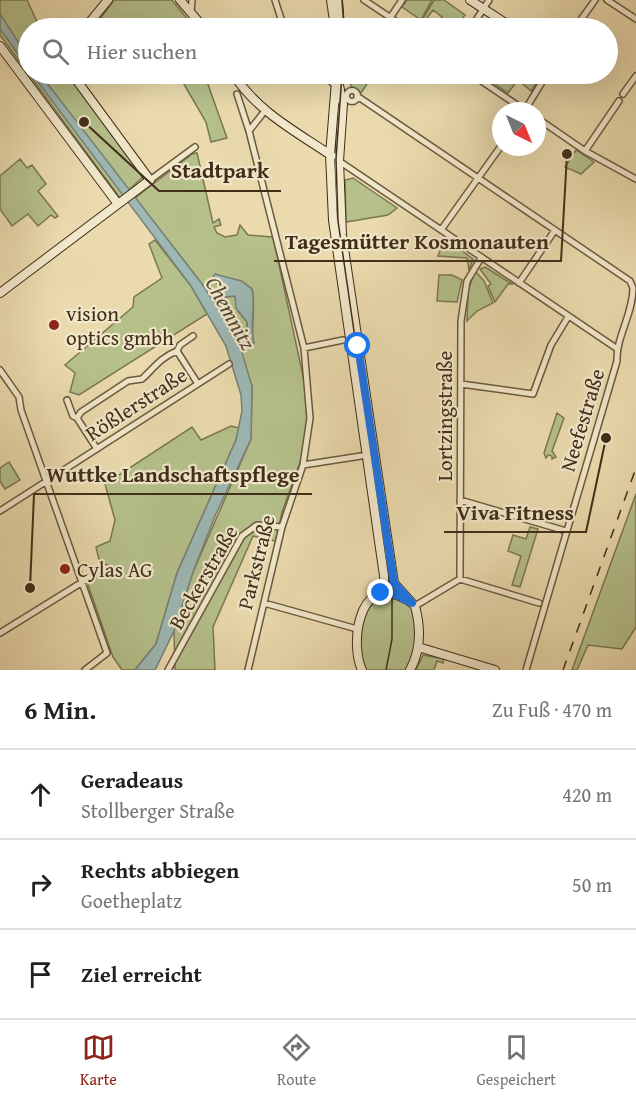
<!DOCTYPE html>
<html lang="de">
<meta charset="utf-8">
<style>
body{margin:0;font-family:"Gentium Book Plus",serif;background:#f2f2f2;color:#202124}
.compass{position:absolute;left:492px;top:102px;width:54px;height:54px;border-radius:50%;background:#fff;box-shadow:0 6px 24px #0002;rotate:137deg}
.stop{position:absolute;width:18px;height:18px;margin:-14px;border:4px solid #1a73e8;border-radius:50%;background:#fff}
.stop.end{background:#1a73e8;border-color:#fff;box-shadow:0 2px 6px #0008}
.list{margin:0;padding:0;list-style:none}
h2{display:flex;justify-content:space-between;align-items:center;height:78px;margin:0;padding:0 24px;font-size:26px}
h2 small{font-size:20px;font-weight:400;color:#757577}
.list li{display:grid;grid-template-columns:39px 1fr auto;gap:18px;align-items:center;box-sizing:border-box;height:90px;padding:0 24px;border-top:2px solid #e0e0e0}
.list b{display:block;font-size:22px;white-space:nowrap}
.list p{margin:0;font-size:20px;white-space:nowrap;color:#757577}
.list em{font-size:20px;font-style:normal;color:#757577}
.icon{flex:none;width:33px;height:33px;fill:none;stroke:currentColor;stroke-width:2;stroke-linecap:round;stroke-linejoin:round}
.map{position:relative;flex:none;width:636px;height:670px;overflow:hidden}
.search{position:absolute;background:#fff;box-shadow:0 6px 24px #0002;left:18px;right:18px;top:18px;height:66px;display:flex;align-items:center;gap:15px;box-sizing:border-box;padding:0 21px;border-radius:33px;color:#757577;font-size:22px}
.sheet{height:348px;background:#fff}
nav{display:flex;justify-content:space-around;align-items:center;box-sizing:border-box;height:84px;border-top:2px solid #e0e0e0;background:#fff;font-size:16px;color:#757577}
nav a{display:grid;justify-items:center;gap:3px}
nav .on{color:#8f2418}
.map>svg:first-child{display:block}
.green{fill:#b5c08b;stroke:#7b7752;stroke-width:1.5;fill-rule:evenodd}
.water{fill:#9db8b5;stroke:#788177;stroke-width:1.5}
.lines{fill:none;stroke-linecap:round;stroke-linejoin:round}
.street-casing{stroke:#6b593e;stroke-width:8}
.secondary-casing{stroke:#412e19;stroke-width:10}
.street{stroke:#f1e7ca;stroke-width:5}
.secondary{stroke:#f1e7ca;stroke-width:8}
.tram{stroke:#412e19;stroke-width:1.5}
.rail{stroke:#412e19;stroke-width:1.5;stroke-dasharray:10 10;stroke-linecap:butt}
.route{stroke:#1a73e8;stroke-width:8}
.poi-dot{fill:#8f2418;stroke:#f1e7ca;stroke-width:2}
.labels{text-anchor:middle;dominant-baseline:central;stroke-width:4.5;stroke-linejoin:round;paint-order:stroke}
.poi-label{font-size:21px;fill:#412e19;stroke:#f1e7ca;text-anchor:start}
.street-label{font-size:21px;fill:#412e19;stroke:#f1e7ca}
.water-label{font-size:22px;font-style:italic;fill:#534a38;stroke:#f1e7ca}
.leader{fill:none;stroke:#412e19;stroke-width:2}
.callout-dot{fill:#412e19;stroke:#f1e7ca;stroke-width:2}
.callout-label{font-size:22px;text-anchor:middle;font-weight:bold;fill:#412e19;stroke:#f1e7ca;stroke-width:4.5;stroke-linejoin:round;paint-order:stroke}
</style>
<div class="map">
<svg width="636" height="670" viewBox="0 0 636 670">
<rect width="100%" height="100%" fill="#eadaad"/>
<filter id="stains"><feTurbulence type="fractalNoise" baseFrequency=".00333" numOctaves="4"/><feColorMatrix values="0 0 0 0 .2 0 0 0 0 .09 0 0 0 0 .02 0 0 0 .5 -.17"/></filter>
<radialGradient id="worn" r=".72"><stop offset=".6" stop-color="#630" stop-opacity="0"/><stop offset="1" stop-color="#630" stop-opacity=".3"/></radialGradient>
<path class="green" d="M0,0H27L40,28H28V74H68L141,171L143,177L120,198L8,46L0,35Z
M114,0H172L193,26L190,28H107L100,19Z
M407,0H432L421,20L402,7Z
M434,0H444L465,15L457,26L461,28H441L436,25L442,17L433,10L424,22L422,20Z
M498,74H543L531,91L518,80L508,93L492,82Z
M349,75H373L361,93L351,86Z
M205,76L227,138L211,142L206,122L181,79Z
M576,150L594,162L581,174L565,167Z
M197,153L213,223L219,219L221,225L214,227L217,233L225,237L237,235L240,225L248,235L273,237L311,413L307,443L282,512L276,541L253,536L213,627L215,670H175L174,631L193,572L251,439L252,386L202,284L135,198L192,154ZM214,277L241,281L252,289C256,306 251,325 253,343L247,338V322L238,311L235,296L225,297Z
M20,159L27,168L32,165L46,184L38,191L58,216L55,218L51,215L38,226L28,214L12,226L0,209V176Z
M353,178L397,208L388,215L346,222L345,180Z
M445,238L473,259L469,270L467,258L438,256Z
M155,240L191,286L207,314L79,395L70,392L75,373L65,365L133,307L134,297L162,278L149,244Z
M485,267L512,284H508L495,302L488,286L491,284L480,269Z
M475,271L484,281L493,303L477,311L467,321L468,291Z
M439,275H452L462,280L457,302L437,301Z
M557,413L564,418L552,451L556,457L552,459V456L548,455L546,458L544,453Z
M231,426L239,428L236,440L177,573L156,644L135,670H122L113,657L87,582L102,573L96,547L110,541L115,520L105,484L192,427L201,440Z
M9,462L20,480L5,489L0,481V468Z
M636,494V627L622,649L588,645L577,670H572Z
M530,527L538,529L520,587L512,585L521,556L508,551L513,535L526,539Z
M381,593L412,603L419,627L410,670H362L358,662L360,618Z
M423,655L444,659L443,663L437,661L434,670H416Z"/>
<path class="water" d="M0,14L28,57V68L0,29Z
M32,74H40L202,284L237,336L252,386L251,439L215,516L193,572L174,631L155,670H135L156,644L177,573L236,440L242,411L241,395L226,346L191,286Z
M215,274L241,281L252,289C256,307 249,325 254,343L249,344L247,322L236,308L235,296L225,297L213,277Z"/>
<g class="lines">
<defs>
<path id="street" d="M275,0L284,28
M364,0L406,28
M607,0L636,19
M191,12L192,0
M390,18L402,0
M471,28L489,0
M575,28L595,0
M322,74L335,85
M471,74L526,111
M346.5 96a5.5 5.5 0 1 1 11 0a5.5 5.5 0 1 1-11 0Z
M237,94L249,131L304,348L310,418L303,465L282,527L248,670
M623,94L636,76
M357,96L630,281L633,288C633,314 616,337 617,361L526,670
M525,110L547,74
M537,118L585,151L636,179
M249,131L264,112
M585,151L619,101
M339,161L616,348
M150,180L195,147
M441,230L501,146
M519,283L555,230
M304,348L343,340
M177,351L180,345L193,336
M0,370L19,397L21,410L107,653L85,670
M461,384L533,394L551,345L568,317
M67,400L73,416L77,418
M97,449L77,418L81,412L128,381L142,379C154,368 161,357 177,351L198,384
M303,465L361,456
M460,500L566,531
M0,511L229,364
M460,579L461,321L467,281L481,258
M264,603L357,629
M415,606L460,579L539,603
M0,633L105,568
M168,670L242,536L257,525L282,527"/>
<path id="secondary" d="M180,0L204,28
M331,0L335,28
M338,0L340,27
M470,0L513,28
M85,28L108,0
M0,46L118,204
M233,74C258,112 295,131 332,156
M337,76L343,104L339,161L342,235L394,583L412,603
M336,81L330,155L333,220L384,576V581L374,597
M0,293L150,180L72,74
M418,647L495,670
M362,670C350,645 358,578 399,596C405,599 411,601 415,606C421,628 421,650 410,670"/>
</defs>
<use href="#street" class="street-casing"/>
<use href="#secondary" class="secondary-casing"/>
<use href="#street" class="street"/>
<use href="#secondary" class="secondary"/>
<path class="tram" d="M342,0L344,28
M342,74L336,159L338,221L392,593V639L386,670"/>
<path class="rail" d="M563,670L636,468"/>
</g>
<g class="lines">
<path class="route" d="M358,346L394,583L412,603L392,593H381"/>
</g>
<g class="poi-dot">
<circle cx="54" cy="325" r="6"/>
<circle cx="65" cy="569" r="6"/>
</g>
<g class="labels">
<g class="poi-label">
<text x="66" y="313">vision<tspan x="66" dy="24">optics gmbh</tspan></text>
<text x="77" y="569">Cylas AG</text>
</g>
<g class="street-label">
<text transform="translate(136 404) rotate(-33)">Rößlerstraße</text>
<text transform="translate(444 416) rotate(-90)">Lortzingstraße</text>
<text transform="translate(582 420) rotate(-73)">Neefestraße</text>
<text transform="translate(256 562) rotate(-76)">Parkstraße</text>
<text transform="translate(203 577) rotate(-60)">Beckerstraße</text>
</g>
<g class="water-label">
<text transform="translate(231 313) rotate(61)">Chemnitz</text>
</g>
</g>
<path class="leader" d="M84 122L159 191H281M567 154L561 261H274M30 588L34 494H312M606 438L586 532H444"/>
<g class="callout-dot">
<circle cx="84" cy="122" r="6"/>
<circle cx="567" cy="154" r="6"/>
<circle cx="30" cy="588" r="6"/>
<circle cx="606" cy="438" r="6"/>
</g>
<g class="callout-label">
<text x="220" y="178">Stadtpark</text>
<text x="417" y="249">Tagesmütter Kosmonauten</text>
<text x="173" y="482">Wuttke Landschaftspflege</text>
<text x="515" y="520">Viva Fitness</text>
</g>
<rect width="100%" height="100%" filter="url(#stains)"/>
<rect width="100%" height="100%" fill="url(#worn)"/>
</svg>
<svg class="compass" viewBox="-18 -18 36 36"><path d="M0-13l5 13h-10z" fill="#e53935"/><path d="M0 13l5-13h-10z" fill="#757577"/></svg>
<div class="stop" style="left:358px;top:346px"></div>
<div class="stop end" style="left:381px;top:593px"></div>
<div class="search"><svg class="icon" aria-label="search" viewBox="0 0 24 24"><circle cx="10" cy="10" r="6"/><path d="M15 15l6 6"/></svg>Hier suchen</div>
</div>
<section class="sheet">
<h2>6 Min.<small>Zu Fuß · 470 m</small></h2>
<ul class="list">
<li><svg class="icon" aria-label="ahead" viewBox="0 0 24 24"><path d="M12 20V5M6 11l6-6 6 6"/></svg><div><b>Geradeaus</b><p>Stollberger Straße</p></div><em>420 m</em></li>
<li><svg class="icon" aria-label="right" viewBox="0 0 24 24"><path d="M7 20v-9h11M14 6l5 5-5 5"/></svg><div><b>Rechts abbiegen</b><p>Goetheplatz</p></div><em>50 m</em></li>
<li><svg class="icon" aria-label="arrive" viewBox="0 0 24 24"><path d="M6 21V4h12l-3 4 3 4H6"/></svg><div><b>Ziel erreicht</b></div></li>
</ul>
</section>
<nav>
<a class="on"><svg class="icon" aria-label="map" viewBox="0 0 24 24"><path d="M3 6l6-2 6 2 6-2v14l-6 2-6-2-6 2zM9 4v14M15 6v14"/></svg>Karte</a>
<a><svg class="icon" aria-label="directions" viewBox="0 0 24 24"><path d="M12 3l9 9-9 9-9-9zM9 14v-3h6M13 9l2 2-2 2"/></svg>Route</a>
<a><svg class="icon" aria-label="saved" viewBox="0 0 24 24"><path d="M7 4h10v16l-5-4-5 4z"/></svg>Gespeichert</a>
</nav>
